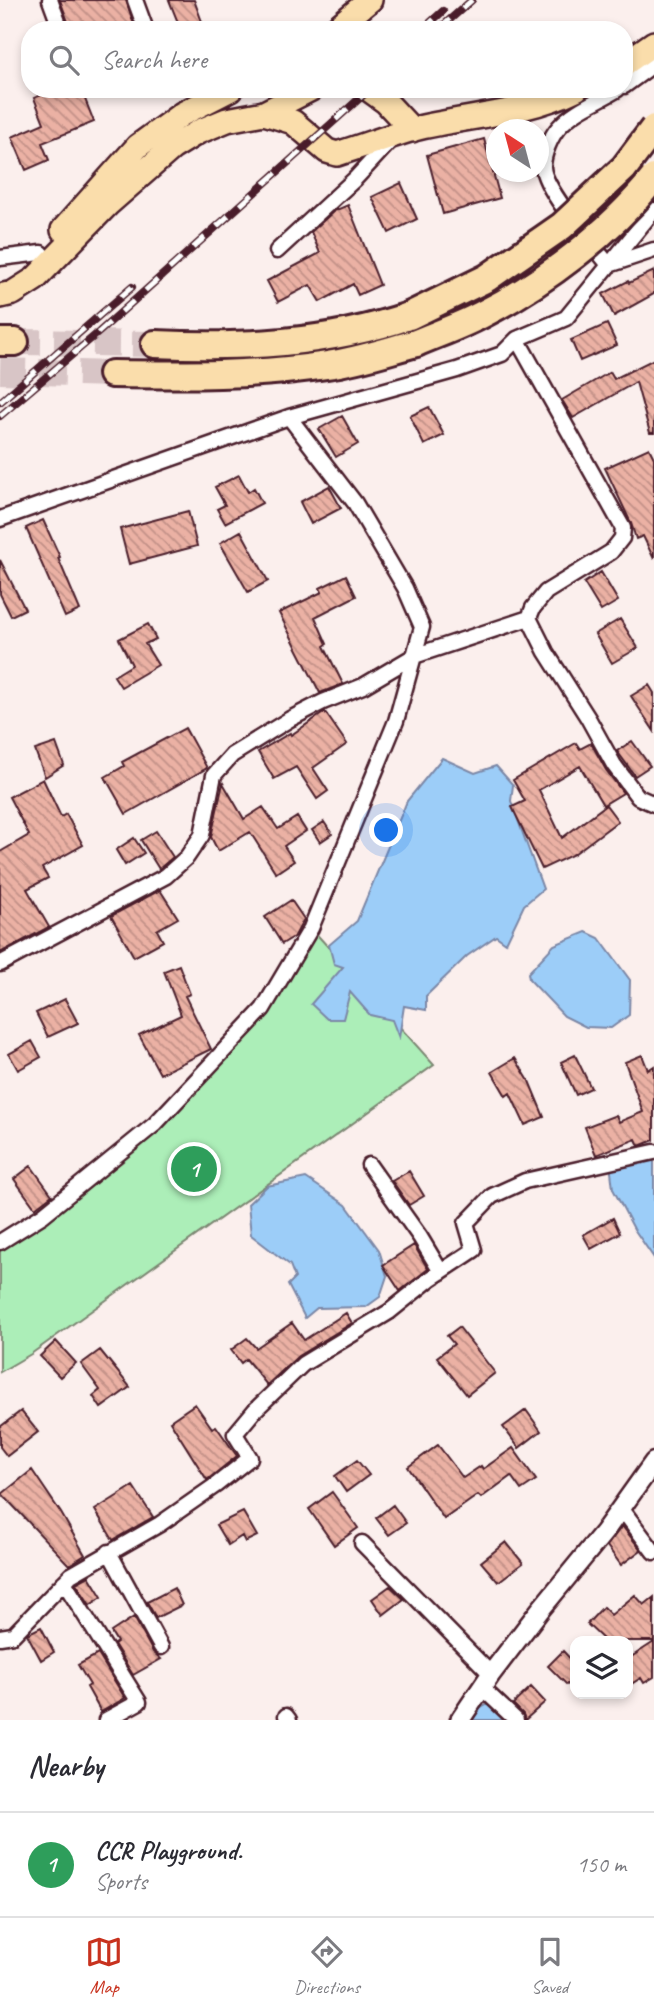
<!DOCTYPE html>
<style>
body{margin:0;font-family:Caveat,sans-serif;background:#f7f7f7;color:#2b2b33}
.controls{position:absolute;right:21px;bottom:21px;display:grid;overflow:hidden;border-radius:14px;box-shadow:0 4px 10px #0003}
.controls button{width:63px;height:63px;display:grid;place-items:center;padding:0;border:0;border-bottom:2px solid #e1e1e2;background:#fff;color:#2b2b33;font:35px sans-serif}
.compass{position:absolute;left:486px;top:119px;width:63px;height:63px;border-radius:50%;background:#fff;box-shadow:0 4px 10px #0003;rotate:324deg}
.you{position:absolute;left:387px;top:831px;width:24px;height:24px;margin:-18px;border:5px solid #fff;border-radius:50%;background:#1a73e8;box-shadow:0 0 0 10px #1a73e833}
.badge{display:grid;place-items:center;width:46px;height:46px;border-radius:50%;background:#c8321e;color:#fff;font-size:23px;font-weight:700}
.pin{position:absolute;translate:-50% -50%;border:4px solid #fff;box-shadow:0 2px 7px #0006}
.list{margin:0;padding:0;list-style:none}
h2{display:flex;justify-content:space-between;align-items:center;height:91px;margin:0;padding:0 28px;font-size:30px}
h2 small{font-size:23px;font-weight:400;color:#7c7c81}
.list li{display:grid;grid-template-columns:46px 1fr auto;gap:21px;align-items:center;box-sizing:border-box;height:105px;padding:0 28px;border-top:2px solid #e1e1e2}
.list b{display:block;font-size:26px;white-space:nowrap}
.list p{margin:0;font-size:23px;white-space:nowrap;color:#7c7c81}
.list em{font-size:23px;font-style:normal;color:#7c7c81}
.icon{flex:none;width:38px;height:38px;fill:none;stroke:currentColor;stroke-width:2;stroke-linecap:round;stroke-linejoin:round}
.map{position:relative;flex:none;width:654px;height:1720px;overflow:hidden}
.search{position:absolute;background:#fff;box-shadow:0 4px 10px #0003;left:21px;right:21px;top:21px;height:77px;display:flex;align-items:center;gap:18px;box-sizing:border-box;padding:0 24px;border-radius:28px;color:#7c7c81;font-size:26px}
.sheet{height:196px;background:#fff}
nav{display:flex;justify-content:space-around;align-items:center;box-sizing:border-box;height:98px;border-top:2px solid #e1e1e2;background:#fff;font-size:19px;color:#7c7c81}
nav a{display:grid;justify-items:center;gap:4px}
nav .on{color:#c8321e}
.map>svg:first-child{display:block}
.pitch{fill:#aceeb8;stroke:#7b8672;stroke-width:2}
.water{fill:#9ccdf8;stroke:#7b87a6;stroke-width:2}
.building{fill:url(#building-back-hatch);stroke:#4a1f2b;stroke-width:2}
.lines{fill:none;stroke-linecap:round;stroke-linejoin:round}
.motorway-tunnel{stroke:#d8c5c6;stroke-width:26;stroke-dasharray:26 13;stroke-linecap:butt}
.minor-casing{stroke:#4a1f2b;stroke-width:19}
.tertiary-casing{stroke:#4a1f2b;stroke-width:23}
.primary-casing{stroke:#4a1f2b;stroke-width:28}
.motorway-casing{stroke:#4a1f2b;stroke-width:32}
.minor{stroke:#fff;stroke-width:14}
.tertiary{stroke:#fff;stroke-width:18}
.primary{stroke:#faddab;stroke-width:23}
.motorway{stroke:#faddab;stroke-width:26}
.rail-casing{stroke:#4a1f2b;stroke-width:8}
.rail{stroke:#fff;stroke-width:5;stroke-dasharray:16;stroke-linecap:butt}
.motorway-bridge-casing{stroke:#4a1f2b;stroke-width:32;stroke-linecap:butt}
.motorway-bridge{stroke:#faddab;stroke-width:26}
</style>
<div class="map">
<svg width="654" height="1720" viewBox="0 0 654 1720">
<defs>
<pattern id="building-back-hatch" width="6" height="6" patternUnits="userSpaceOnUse" patternTransform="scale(1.75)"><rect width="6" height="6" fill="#ebb1a4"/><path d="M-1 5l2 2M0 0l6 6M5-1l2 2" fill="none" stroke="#c08f86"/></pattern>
</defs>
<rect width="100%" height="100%" fill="#fbefed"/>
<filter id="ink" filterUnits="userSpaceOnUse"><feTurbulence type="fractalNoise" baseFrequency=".0143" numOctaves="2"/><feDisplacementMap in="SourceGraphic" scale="14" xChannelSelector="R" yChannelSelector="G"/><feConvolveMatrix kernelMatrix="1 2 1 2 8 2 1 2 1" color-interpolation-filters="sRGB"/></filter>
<g filter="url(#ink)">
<path class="pitch" d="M311,928L434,1065L31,1354L0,1372V1242L156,1124L263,1009Z"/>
<path class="water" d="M442,758L475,773L496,766L513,785L511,801L543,889L524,905L506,943L496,936L467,956L426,996V1010L404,1006L399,1038L392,1020L370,1015L350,992L343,1019H327L311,1004L343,967L334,964L329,945L357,921L407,801Z
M586,932L599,938L630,980L629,1015L611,1028L586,1027L564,1016L529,979L528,973L554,945Z
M654,1147V1258L634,1229L613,1189L610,1163Z
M306,1178L346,1205L379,1250L387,1276L380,1297L366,1307L317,1308L305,1318L288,1285L295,1278L290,1265L251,1235L248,1204L267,1186Z
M488,1704L509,1720H469L477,1710Z"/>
<path class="building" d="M60,0H126L135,28L130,30H71Z
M169,0H194L205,30H181Z
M55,89H81L94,122L42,143L49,160L26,170L12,137L44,123L34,98Z
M484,139L500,198L443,214L427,155Z
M401,183L417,219L389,233L372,197Z
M348,205L380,285L358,295L353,284L320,302L310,285L278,302L267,281L320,253L311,232L334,211Z
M654,271V294L614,316L603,294L628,281L629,283Z
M607,324L617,345L580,361L571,340Z
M654,359V433H650L636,382L573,418L562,400L610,372L614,379Z
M429,407L444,435L424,445L410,416Z
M342,416L358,444L336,457L319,429Z
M649,448L654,458V559L643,536L636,539L631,523L605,468Z
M239,475L248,492L254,488L262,503L225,523L217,509L225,505L215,487Z
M329,486L341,508L311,524L300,502Z
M188,511L197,546L129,564L120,529Z
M43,520L60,557L58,558L80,610L65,617L26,528Z
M241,531L268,581L248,592L220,543Z
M0,560L25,609L11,616L0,594Z
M601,572L618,601L601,611L584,583Z
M346,575L356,596L315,617L327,644L324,646L343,684L320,693L279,613L322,592L320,588Z
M620,619L638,648L612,663L595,634Z
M148,624L156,639L145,644L158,665L121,687L114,676L132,665L119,639Z
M649,685L654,693V731L631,696Z
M325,712L347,744L313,768L328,791L317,799L296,767L274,779L258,752L290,733L291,735Z
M185,728L207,768L126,814L105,777L124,766L122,762Z
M632,741L650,766L635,776L617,751Z
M56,743L64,765L45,777L35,750Z
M576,743L580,749L591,743L606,770L623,793L603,805L580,766L539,790L562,838L606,805L618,821L574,854L542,869L512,807L525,801L513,780Z
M43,779L61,817L66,814L83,845L42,868L48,878L27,889L49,927L0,953V852L29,835L9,797Z
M223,783L244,819L263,807L278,829L297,817L306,831L284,846L294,861L276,873L250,832L218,851L211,837Z
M324,822L332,834L320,842L312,830Z
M156,831L173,857L159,869L141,840Z
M134,838L144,853L125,865L116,850Z
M160,890L178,918L157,930L163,941L134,957L111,916Z
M291,900L304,919L295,936L282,944L265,917Z
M179,965L190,994L185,996L211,1049L160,1074L139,1035L181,1015L164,971Z
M65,999L78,1023L48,1037L36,1013Z
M32,1041L41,1057L18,1070L9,1054Z
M575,1055L591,1088L576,1095L561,1062Z
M642,1055L648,1070L654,1066V1140L639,1146L636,1139L596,1155L585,1127L616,1115L619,1122L643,1112L625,1062Z
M515,1058L529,1081L544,1117L525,1125L510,1093L506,1096L492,1072Z
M31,1166L52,1195L35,1208L14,1179Z
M409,1171L424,1196L409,1205L392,1181Z
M613,1218L620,1233L591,1249L583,1235Z
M414,1245L428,1269L400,1291L383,1265Z
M346,1313L352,1323L298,1356L267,1385L246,1359L241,1363L231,1350L247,1338L256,1348L292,1323L304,1340Z
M459,1327L495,1373L467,1395L437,1357L454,1344L447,1336Z
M56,1341L76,1363L60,1377L40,1356Z
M100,1350L130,1387L101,1408L93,1396L100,1390L81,1364Z
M195,1404L212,1428L216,1426L237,1456L207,1480L170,1421Z
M526,1410L541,1431L519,1448L503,1427Z
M21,1411L38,1432L7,1456L0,1447V1427Z
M438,1445L463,1478L481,1466L483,1469L513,1448L536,1480L521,1490L511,1476L481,1498L478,1495L444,1519L408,1467Z
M357,1460L369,1475L346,1492L335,1476Z
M32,1470L61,1513L85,1555L69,1565L2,1494Z
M133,1486L153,1517L113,1540L95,1510Z
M332,1492L358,1528L334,1545L309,1509Z
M393,1505L406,1523L389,1535L376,1518Z
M243,1512L257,1536L245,1542L242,1536L228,1545L216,1525Z
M622,1526L641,1550L621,1565L607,1546Z
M506,1542L523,1563L498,1582L481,1562Z
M89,1576L102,1597L90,1605L76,1583Z
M390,1586L404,1599L383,1615L372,1599Z
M174,1588L182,1605L156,1618L147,1602Z
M635,1595L644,1605L654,1597V1641H605L587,1624L603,1607L611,1615Z
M134,1617L153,1652L161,1659L133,1675L114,1644L117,1642L111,1632Z
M41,1627L54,1652L41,1660L27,1634Z
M654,1642V1677L644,1683L641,1678L628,1686V1659Z
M563,1651L575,1664V1678L567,1685L548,1666Z
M98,1654L125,1698L101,1712L87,1687L90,1685L78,1665Z
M531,1687L545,1702L525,1720L523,1714L513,1704Z"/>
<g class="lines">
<path class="motorway-tunnel" d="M15,342L155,344
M0,371L112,374"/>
<defs>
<path id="minor" d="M50,0L61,30
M135,0L146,30
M624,86L654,64
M618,89C599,101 575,109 559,127C551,136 543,154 543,167C544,190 593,245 609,265L654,250
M277,251L355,179L393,138
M0,258L41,253
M517,339L623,528L622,538L611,552L546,592L533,608L529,618L546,652L588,718L614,765L638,797L654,804
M0,519L289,417L457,370L502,354L517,339L566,318L654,210
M0,964L166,876L187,857L202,835L214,775L232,755L290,719L323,702L363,686L414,656L529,618
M369,1165L420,1237L441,1272
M0,1242L43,1215L155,1124L263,1009L311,928L396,721L422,627L405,588L355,503L289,417
M621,1508L654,1552
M362,1543L491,1674
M109,1552L161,1647
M64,1582L139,1702L106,1720
M0,1637L13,1635L71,1575L160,1524L216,1485L250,1458L235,1434L255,1410L303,1364L389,1312L430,1279L474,1250L466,1223L492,1196L525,1181L654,1152
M482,1688L516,1720
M286,1716L289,1720"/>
<path id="tertiary" d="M460,1720L491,1674L540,1610L604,1532L654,1462"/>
<path id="primary" d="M334,30L370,0
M624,64L654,43
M368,89L386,102L412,130
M264,113L293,122L327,151L337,154C363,146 389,136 414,129C467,116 526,114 576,89
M63,230L138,146L182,114L231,89
M0,296L13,293L35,279L108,204L172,148L198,132L227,120L264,113L311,89"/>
<path id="motorway" d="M0,342H15
M155,344C242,348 326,344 409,316
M112,374C184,375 255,376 327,365C357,361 386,351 416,343"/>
</defs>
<use href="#minor" class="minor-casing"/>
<use href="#tertiary" class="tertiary-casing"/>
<use href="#primary" class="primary-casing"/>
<use href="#motorway" class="motorway-casing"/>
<use href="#minor" class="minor"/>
<use href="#tertiary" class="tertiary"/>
<use href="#primary" class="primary"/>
<use href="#motorway" class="motorway"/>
<defs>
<path id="rail" d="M422,30L443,11
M438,30L472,0
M0,402L132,287
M0,416L99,332L370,89"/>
</defs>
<use href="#rail" class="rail-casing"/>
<use href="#rail" class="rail"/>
<defs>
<path id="motorway-bridge" d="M409,316L487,278L562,226L624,168L654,128
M416,343C437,334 460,326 481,315C544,283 609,234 654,178"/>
</defs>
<use href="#motorway-bridge" class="motorway-bridge-casing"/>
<use href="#motorway-bridge" class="motorway-bridge"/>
</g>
</g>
</svg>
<div class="controls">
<button><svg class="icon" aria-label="layers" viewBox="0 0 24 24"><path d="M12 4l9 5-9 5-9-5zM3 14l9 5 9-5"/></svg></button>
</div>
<svg class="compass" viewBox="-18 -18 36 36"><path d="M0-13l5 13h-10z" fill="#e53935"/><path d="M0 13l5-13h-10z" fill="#7c7c81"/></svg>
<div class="you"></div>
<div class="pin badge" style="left:194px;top:1169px;background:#2e9e5b">1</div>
<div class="search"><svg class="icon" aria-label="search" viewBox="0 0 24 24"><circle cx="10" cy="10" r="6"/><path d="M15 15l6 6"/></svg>Search here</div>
</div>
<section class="sheet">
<h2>Nearby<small></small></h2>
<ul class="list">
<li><span class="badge" style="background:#2e9e5b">1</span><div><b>CCR Playground.</b><p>Sports</p></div><em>150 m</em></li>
</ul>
</section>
<nav>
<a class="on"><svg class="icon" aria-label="map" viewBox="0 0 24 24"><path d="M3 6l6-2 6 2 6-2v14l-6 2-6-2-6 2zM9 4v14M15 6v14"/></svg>Map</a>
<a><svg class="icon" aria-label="directions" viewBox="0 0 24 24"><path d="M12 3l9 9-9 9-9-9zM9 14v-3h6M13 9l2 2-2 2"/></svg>Directions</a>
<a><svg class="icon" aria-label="saved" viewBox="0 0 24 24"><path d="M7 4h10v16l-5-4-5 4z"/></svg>Saved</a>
</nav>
